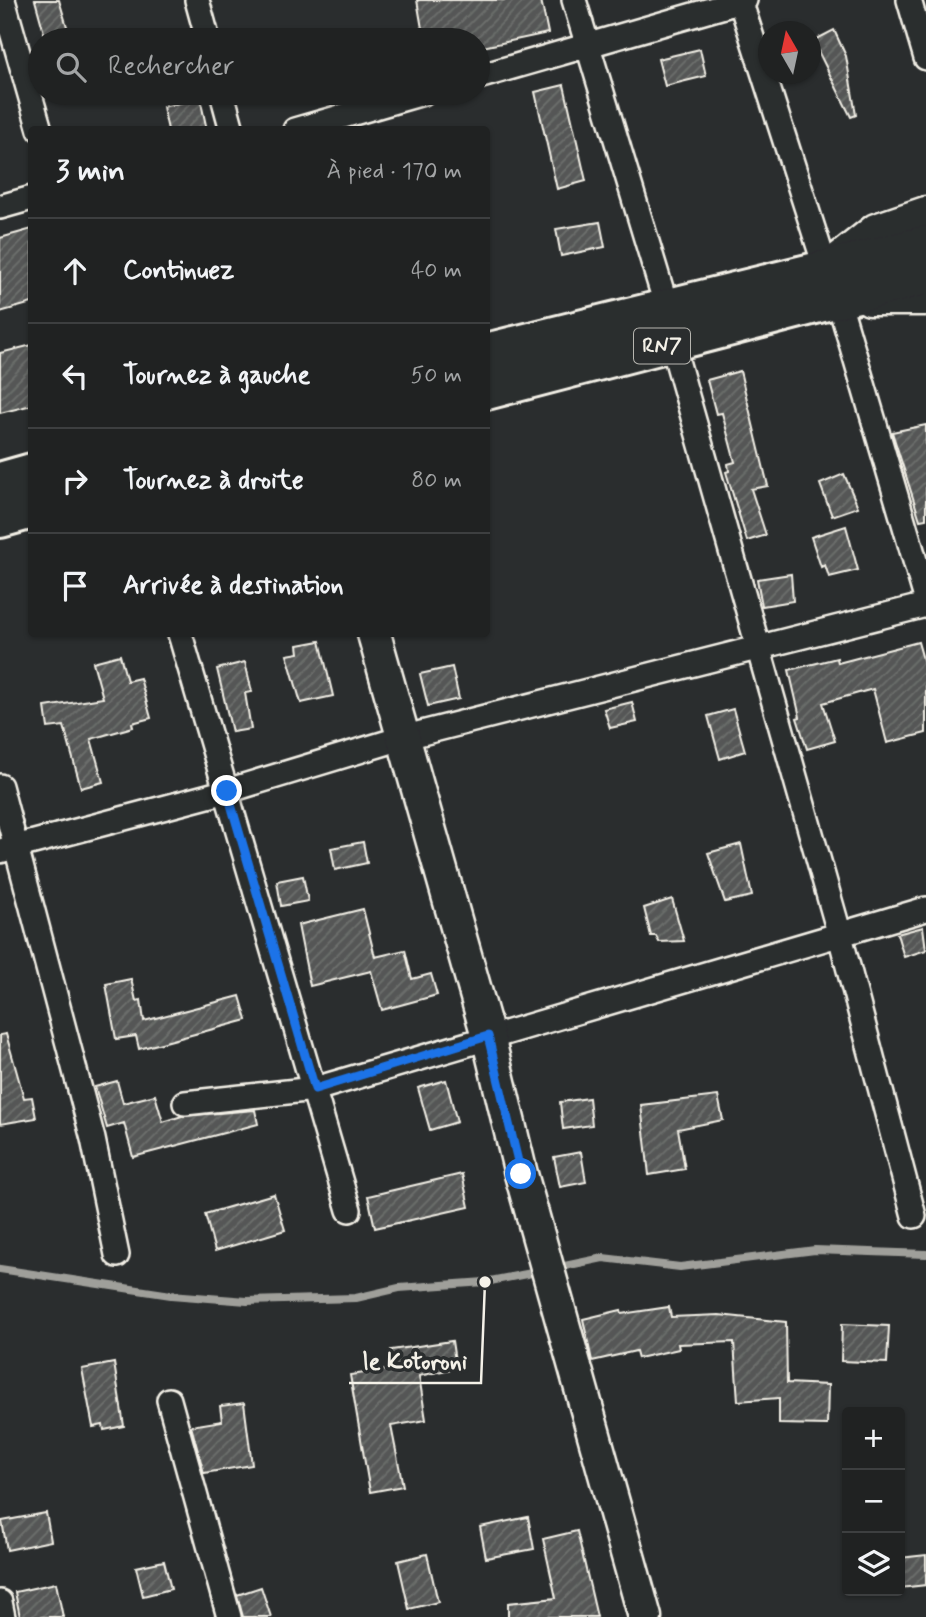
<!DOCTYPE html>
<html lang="fr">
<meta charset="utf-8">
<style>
body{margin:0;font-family:Mynerve,sans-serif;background:#2d2f2f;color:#f1f3f6}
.controls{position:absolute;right:21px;bottom:21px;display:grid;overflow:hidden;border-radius:7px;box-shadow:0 2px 5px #0004}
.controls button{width:63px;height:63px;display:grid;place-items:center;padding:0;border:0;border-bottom:2px solid #3d3f40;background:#202222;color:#f1f3f6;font:35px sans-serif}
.compass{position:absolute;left:758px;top:21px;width:63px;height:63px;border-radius:50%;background:#202222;box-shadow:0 2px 5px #0004;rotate:351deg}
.stop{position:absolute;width:21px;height:21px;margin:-16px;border:5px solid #1a73e8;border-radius:50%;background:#fff}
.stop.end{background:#1a73e8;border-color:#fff;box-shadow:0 2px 7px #0008}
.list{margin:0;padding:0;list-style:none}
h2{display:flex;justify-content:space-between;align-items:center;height:91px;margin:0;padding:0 28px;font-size:30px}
h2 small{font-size:23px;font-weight:400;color:#a2a4a5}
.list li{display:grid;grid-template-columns:46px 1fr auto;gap:21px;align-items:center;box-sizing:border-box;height:105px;padding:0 28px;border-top:2px solid #3d3f40}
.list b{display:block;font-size:26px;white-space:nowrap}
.list em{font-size:23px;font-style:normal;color:#a2a4a5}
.icon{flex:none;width:38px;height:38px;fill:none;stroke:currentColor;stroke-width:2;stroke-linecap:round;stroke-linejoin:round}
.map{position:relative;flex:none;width:926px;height:1617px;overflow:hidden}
.search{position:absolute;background:#202222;box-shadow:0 2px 5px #0004;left:28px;top:28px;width:462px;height:77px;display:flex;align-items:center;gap:18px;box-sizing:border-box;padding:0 24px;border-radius:38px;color:#a2a4a5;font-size:26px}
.panel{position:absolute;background:#202222;box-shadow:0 2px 5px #0004;left:28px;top:126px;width:462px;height:511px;border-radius:7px}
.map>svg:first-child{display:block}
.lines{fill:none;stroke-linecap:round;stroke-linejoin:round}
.stream{stroke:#9f9f9a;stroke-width:8}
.building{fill:url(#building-hatch);stroke:#f4f1e8;stroke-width:2}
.street-casing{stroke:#f4f1e8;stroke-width:28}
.secondary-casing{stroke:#f4f1e8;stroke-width:37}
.highway-casing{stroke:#f4f1e8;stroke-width:44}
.street{stroke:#2a2d2e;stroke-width:23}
.secondary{stroke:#2a2d2e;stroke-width:32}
.highway{stroke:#2a2d2e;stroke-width:38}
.route{stroke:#1a73e8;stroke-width:9}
.labels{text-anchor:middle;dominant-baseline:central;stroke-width:7;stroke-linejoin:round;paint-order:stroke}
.shield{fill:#2a2d2e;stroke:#b7b6b0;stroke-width:2}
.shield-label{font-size:21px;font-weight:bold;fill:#f4f1e8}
.leader{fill:none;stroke:#f4f1e8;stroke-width:2.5}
.callout-dot{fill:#f4f1e8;stroke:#2a2d2e;stroke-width:2.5}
.callout-label{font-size:24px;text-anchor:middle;font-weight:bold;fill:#f4f1e8;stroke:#2a2d2e;stroke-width:7;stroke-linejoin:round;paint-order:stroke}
</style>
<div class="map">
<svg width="926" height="1617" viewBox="0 0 926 1617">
<defs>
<pattern id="building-hatch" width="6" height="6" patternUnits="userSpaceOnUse" patternTransform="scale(1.75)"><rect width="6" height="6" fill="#555756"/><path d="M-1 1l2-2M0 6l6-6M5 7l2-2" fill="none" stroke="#6e706e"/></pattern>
</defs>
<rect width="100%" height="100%" fill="#2a2d2e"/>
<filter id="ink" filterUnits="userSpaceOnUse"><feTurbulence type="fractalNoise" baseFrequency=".0143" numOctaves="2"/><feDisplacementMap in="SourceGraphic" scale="14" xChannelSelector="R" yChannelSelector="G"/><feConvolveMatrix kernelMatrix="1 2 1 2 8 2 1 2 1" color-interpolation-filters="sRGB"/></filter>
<g filter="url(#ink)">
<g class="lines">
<path class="stream" d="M555,1268L603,1258L680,1267L815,1250L926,1254
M0,1269L171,1295L247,1301L356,1298L399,1288L485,1282L542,1271"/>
</g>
<path class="building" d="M35,0H59L71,40H46Z
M417,0H541L548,33L478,48V40H424Z
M834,30L846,56L856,115L851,117L813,41Z
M700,49L706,76L665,86L658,59Z
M564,85L586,181L557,189L535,92Z
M200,98L207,130H168L163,107Z
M600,222L605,247L561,256L556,229Z
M32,229V303L0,312V238Z
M32,345V405L0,413V353Z
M740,371L768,486L751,489L766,535L747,541L726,472L729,471L728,464L735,462L722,413L716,414L707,380Z
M926,425V519L920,520L892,432Z
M844,474L858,507L832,516L820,484Z
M846,526L858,570L829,577L825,565L821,567L811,537Z
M791,574L793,601L762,606L757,579Z
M320,641L333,696L301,703L287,655L299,653L298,645Z
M918,642L926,670V733L887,743L873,689L823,703L835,741L807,749L797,718L800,717L789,670L837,658L838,663Z
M120,655L127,681L140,678L151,718L132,723L133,727L91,739L103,782L81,788L64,726L48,728L45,707L103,698L93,662Z
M245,662L252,692L245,693L251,729L232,732L217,669Z
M452,667L459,699L428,706L420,674Z
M632,702L637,722L610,728L604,709Z
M733,709L745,751L720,759L708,716Z
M363,842L367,863L335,870L331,848Z
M741,844L752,896L725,902L708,853Z
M303,876L308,901L281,906L277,881Z
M672,899L684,941L659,942L656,936H651L644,908Z
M363,909L375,957L405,950L412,979L431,974L437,995L382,1010L371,971L310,986L298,925Z
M923,927L926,950L904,957L897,934Z
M131,979L136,1001L141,1000L144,1021L240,996L247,1020L139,1049L136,1036L116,1039L106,984Z
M6,1034L24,1098L32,1097L36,1118L0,1124V1035Z
M446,1080L457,1122L430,1130L418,1088Z
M117,1081L123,1103L155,1095L163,1122L182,1116L255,1110L258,1124L133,1157L124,1123L107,1128L95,1087Z
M718,1096L723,1120L678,1129L685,1169L649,1175L641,1105Z
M589,1098L592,1125L563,1129L560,1102Z
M581,1152L586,1182L560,1187L554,1157Z
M462,1174L469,1207L375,1228L368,1196Z
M274,1194L285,1230L215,1251L205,1214Z
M669,1307L671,1317L719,1315L786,1322L787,1383L828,1385L827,1425L779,1424V1398L738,1401L734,1342L678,1344L679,1349L638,1358L636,1351L592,1361L583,1319L621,1310L622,1314Z
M842,1324L889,1326L887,1363L841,1361Z
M452,1341L456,1368L419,1376L426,1420L391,1426L403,1486L370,1492L350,1375L394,1369L391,1350Z
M114,1363L124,1426L104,1430L103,1425L93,1427L82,1369Z
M244,1403L252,1465L204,1473L191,1426L222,1421L220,1406Z
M46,1513L51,1541L7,1550L2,1521Z
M528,1517L534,1549L486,1558L480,1527Z
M577,1531L597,1617H508V1603L556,1598L543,1539Z
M427,1554L438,1602L409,1609L398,1561Z
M926,1555V1585L900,1588V1558Z
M164,1561L171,1589L143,1596L136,1567Z
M56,1583L63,1617H20L15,1592Z
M261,1587L271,1617H243L237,1595Z"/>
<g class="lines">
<defs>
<path id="street" d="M3,0L40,130
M197,0L208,40
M574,0L667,308
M740,0L826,269
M909,0L926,58
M478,77L745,0
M222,93L232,130
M295,130L423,93
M0,207L32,198
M838,299L926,598
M672,343L839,932L914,1216
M180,634L349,1210
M0,786L93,1139L117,1255
M0,851L227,791L402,738L926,605
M185,1103L315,1089L926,909
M169,1400L229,1617
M0,1602L3,1617"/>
<path id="secondary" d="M828,268L876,230L926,213
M870,299H926
M374,634L488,1036L521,1174L645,1617"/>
<path id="highway" d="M486,353L926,245
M486,390L926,275
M0,482L32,473
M0,518L32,509"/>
</defs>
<use href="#street" class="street-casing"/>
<use href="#secondary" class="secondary-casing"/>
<use href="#highway" class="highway-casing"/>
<use href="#street" class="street"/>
<use href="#secondary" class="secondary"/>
<use href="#highway" class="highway"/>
</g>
</g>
<g class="lines" filter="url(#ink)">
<path class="route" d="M227,791L315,1089L488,1036L521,1174"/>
</g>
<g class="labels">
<rect class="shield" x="634" y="328.5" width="56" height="35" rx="5"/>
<g class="shield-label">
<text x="662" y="346">RN7</text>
</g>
</g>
<path class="leader" d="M485 1282L481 1383H349"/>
<circle class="callout-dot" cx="485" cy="1282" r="7"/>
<g class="callout-label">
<text x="415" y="1369">le Kotoroni</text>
</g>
</svg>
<div class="controls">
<button>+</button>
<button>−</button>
<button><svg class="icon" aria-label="layers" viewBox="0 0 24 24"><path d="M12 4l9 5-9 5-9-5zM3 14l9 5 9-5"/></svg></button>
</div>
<svg class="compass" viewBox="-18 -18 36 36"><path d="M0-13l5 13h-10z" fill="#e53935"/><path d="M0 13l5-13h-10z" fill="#a2a4a5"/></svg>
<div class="stop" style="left:521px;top:1174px"></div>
<div class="stop end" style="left:227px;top:791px"></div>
<div class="search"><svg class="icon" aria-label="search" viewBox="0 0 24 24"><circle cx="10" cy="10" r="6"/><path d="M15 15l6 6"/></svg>Rechercher</div>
<section class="panel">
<h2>3 min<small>À pied · 170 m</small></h2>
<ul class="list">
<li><svg class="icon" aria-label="ahead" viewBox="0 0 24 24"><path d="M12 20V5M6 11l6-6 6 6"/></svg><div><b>Continuez</b></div><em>40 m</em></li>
<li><svg class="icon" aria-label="left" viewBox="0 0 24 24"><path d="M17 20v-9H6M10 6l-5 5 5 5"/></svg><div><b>Tournez à gauche</b></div><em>50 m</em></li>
<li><svg class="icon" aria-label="right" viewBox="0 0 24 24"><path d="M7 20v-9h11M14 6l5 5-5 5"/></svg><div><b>Tournez à droite</b></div><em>80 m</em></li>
<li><svg class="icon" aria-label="arrive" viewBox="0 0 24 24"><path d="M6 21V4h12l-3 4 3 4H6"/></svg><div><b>Arrivée à destination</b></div></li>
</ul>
</section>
</div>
